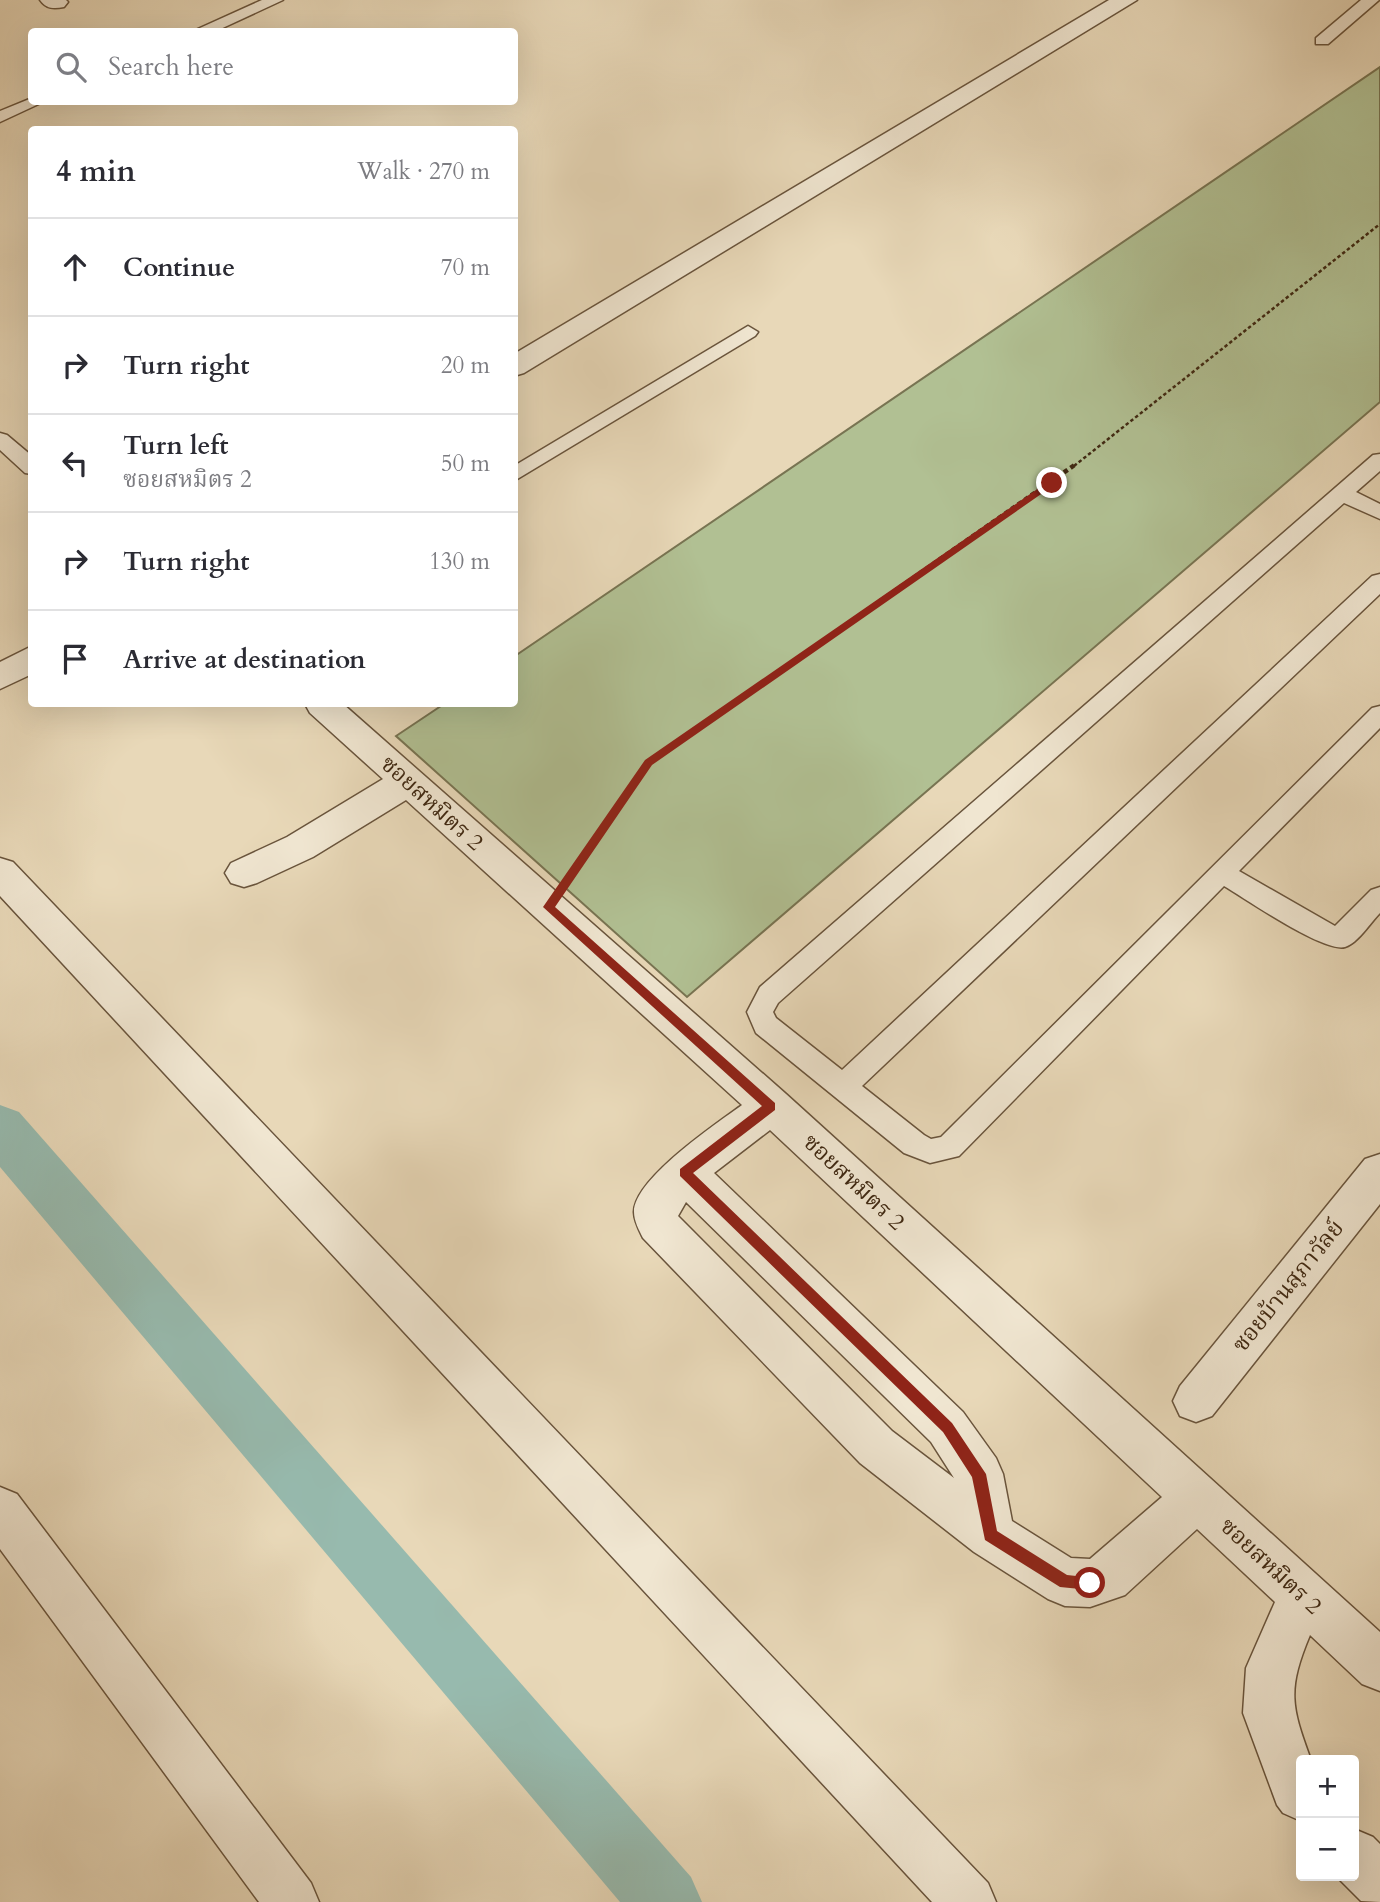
<!DOCTYPE html>
<meta charset="utf-8">
<style>
body{margin:0;font-family:Cardo,"Noto Serif Thai",serif;background:#f7f7f7;color:#2b2b33}
.controls{position:absolute;right:21px;bottom:21px;display:grid;overflow:hidden;border-radius:7px;box-shadow:0 7px 28px #0002}
.controls button{width:63px;height:63px;display:grid;place-items:center;padding:0;border:0;border-bottom:2px solid #e1e1e2;background:#fff;color:#2b2b33;font:35px sans-serif}
.stop{position:absolute;width:21px;height:21px;margin:-16px;border:5px solid #8f2418;border-radius:50%;background:#fff}
.stop.end{background:#8f2418;border-color:#fff;box-shadow:0 2px 7px #0008}
.list{margin:0;padding:0;list-style:none}
h2{display:flex;justify-content:space-between;align-items:center;height:91px;margin:0;padding:0 28px;font-size:30px}
h2 small{font-size:23px;font-weight:400;color:#7c7c81}
.list li{display:grid;grid-template-columns:46px 1fr auto;gap:21px;align-items:center;box-sizing:border-box;height:98px;padding:0 28px;border-top:2px solid #e1e1e2}
.list b{display:block;font-size:26px;white-space:nowrap}
.list p{margin:0;font-size:23px;white-space:nowrap;color:#7c7c81}
.list em{font-size:23px;font-style:normal;color:#7c7c81}
.icon{flex:none;width:38px;height:38px;fill:none;stroke:currentColor;stroke-width:2;stroke-linecap:round;stroke-linejoin:round}
.map{position:relative;flex:none;width:1380px;height:1902px;overflow:hidden}
.search{position:absolute;background:#fff;box-shadow:0 7px 28px #0002;left:28px;top:28px;width:490px;height:77px;display:flex;align-items:center;gap:18px;box-sizing:border-box;padding:0 24px;border-radius:7px;color:#7c7c81;font-size:26px}
.panel{position:absolute;background:#fff;box-shadow:0 7px 28px #0002;left:28px;top:126px;width:490px;height:581px;border-radius:7px}
.map>svg:first-child{display:block}
.green{fill:#b1c093;stroke:#787452;stroke-width:2}
.lines{fill:none;stroke-linecap:round;stroke-linejoin:round}
.canal{fill:#97baae;fill-rule:evenodd}
.service-casing{stroke:#69543c;stroke-width:3}
.minor-casing{stroke:#69543c;stroke-width:3}
.path-far1{stroke:#3f2812;stroke-width:2.5;stroke-dasharray:3.5 2.5;stroke-linecap:butt}
.path{stroke:#3f2812;stroke-width:4.5;stroke-dasharray:4.5 3.5;stroke-linecap:butt}
.service{fill:#f0e6d1;fill-rule:evenodd}
.minor{fill:#f0e6d1;fill-rule:evenodd}
.route{fill:#8f2418}
.labels{text-anchor:middle;dominant-baseline:central;stroke-width:7;stroke-linejoin:round;paint-order:stroke}
.street-label{font-size:23px;fill:#3f2812;stroke:#f0e6d1}
</style>
<div class="map">
<svg width="1380" height="1902" viewBox="0 0 1380 1902">
<rect width="100%" height="100%" fill="#e8d8b8"/>
<filter id="stains"><feTurbulence type="fractalNoise" baseFrequency=".00286" numOctaves="4"/><feColorMatrix values="0 0 0 0 .2 0 0 0 0 .09 0 0 0 0 .02 0 0 0 .5 -.17"/></filter>
<radialGradient id="worn" r=".72"><stop offset=".6" stop-color="#630" stop-opacity="0"/><stop offset="1" stop-color="#630" stop-opacity=".3"/></radialGradient>
<path class="green" d="M1380,67V402L687,997L396,736L444,704H514L515,656Z"/>
<g class="lines">
<path class="canal" d="M0,1105L19,1112L691,1877L702,1902H620L0,1167Z"/>
<defs>
<path id="service" d="M262,0H283L214,32H191Z
M1361,0H1379L1328,44H1316V38Z
M32,98V102H43L0,122V111Z
M748,326L758,332L755,336L514,481V466Z
M0,433L7,435L32,456V474L25,473L0,450Z
M1380,454V471L1356,492L1380,504V519L1344,503L778,1003L773,1012L776,1018L842,1070L1372,576L1380,574V594L862,1086L924,1135L931,1139L941,1137L1372,708L1380,706V728L1239,871L1335,926L1371,890L1380,887V913C1370,923 1358,943 1345,947C1324,953 1246,899 1224,886L959,1156L930,1163L904,1153L756,1033L747,1012L760,987L1373,455Z"/>
<path id="minor" d="M40,0H66L68,2L64,7C54,9 46,9 40,0Z
M1109,0H1137L524,373L514,376V354Z
M32,646V674L0,689V662Z
M305,704H343L786,1094L1380,1632V1691L1362,1684L1310,1635C1287,1690 1291,1706 1311,1760H1301V1821L1283,1813L1277,1805L1243,1713L1246,1668L1275,1602L1197,1529L1125,1595L1090,1607L1065,1606L1048,1599L974,1552L860,1463L643,1238C639,1230 634,1221 634,1212C634,1179 716,1124 742,1105L406,800L313,857L257,883L244,887L231,883L225,873L231,863L287,837L383,779L310,713ZM770,1130L1162,1497L1090,1559L1071,1558L1012,1521L1003,1474L996,1458L963,1412L714,1173ZM686,1202L931,1442L954,1478L892,1431L678,1216Z
M0,858L13,862L988,1883L996,1902H932L0,896Z
M1380,1154V1204L1212,1416L1196,1422L1180,1416L1173,1401L1180,1386L1365,1159Z
M0,1487L17,1494L311,1883L319,1902H259L0,1549Z
M1354,1829L1373,1837L1380,1844V1902L1361,1901L1336,1876H1354Z"/>
</defs>
<use href="#service" class="service-casing"/>
<use href="#minor" class="minor-casing"/>
<path class="path-far1" d="M1074,466L1380,224"/>
<path class="path" d="M572,872L649,763L1076,464"/>
<use href="#service" class="service"/>
<use href="#minor" class="minor"/>
</g>
<path class="route" d="M1049,481L1057,483L652,765L555,907L775,1103V1110L693,1173L952,1423L986,1474L997,1531L1067,1575L1095,1578L1097,1583L1090,1590L1060,1587L985,1540L972,1477L943,1432L680,1176V1169L762,1106L543,907L645,760Z"/>
<g class="labels">
<g class="street-label">
<text transform="translate(432 803) rotate(42)">ซอยสหมิตร 2</text>
<text transform="translate(854 1182) rotate(43)">ซอยสหมิตร 2</text>
<text transform="translate(1288 1286) rotate(-51)">ซอยบ้านสุภาวัลย์</text>
<text transform="translate(1271 1566) rotate(43)">ซอยสหมิตร 2</text>
</g>
</g>
<rect width="100%" height="100%" filter="url(#stains)"/>
<rect width="100%" height="100%" fill="url(#worn)"/>
</svg>
<div class="controls">
<button>+</button>
<button>−</button>
</div>
<div class="stop" style="left:1090px;top:1583px"></div>
<div class="stop end" style="left:1052px;top:483px"></div>
<div class="search"><svg class="icon" aria-label="search" viewBox="0 0 24 24"><circle cx="10" cy="10" r="6"/><path d="M15 15l6 6"/></svg>Search here</div>
<section class="panel">
<h2>4 min<small>Walk · 270 m</small></h2>
<ul class="list">
<li><svg class="icon" aria-label="ahead" viewBox="0 0 24 24"><path d="M12 20V5M6 11l6-6 6 6"/></svg><div><b>Continue</b></div><em>70 m</em></li>
<li><svg class="icon" aria-label="right" viewBox="0 0 24 24"><path d="M7 20v-9h11M14 6l5 5-5 5"/></svg><div><b>Turn right</b></div><em>20 m</em></li>
<li><svg class="icon" aria-label="left" viewBox="0 0 24 24"><path d="M17 20v-9H6M10 6l-5 5 5 5"/></svg><div><b>Turn left</b><p>ซอยสหมิตร 2</p></div><em>50 m</em></li>
<li><svg class="icon" aria-label="right" viewBox="0 0 24 24"><path d="M7 20v-9h11M14 6l5 5-5 5"/></svg><div><b>Turn right</b></div><em>130 m</em></li>
<li><svg class="icon" aria-label="arrive" viewBox="0 0 24 24"><path d="M6 21V4h12l-3 4 3 4H6"/></svg><div><b>Arrive at destination</b></div></li>
</ul>
</section>
</div>
